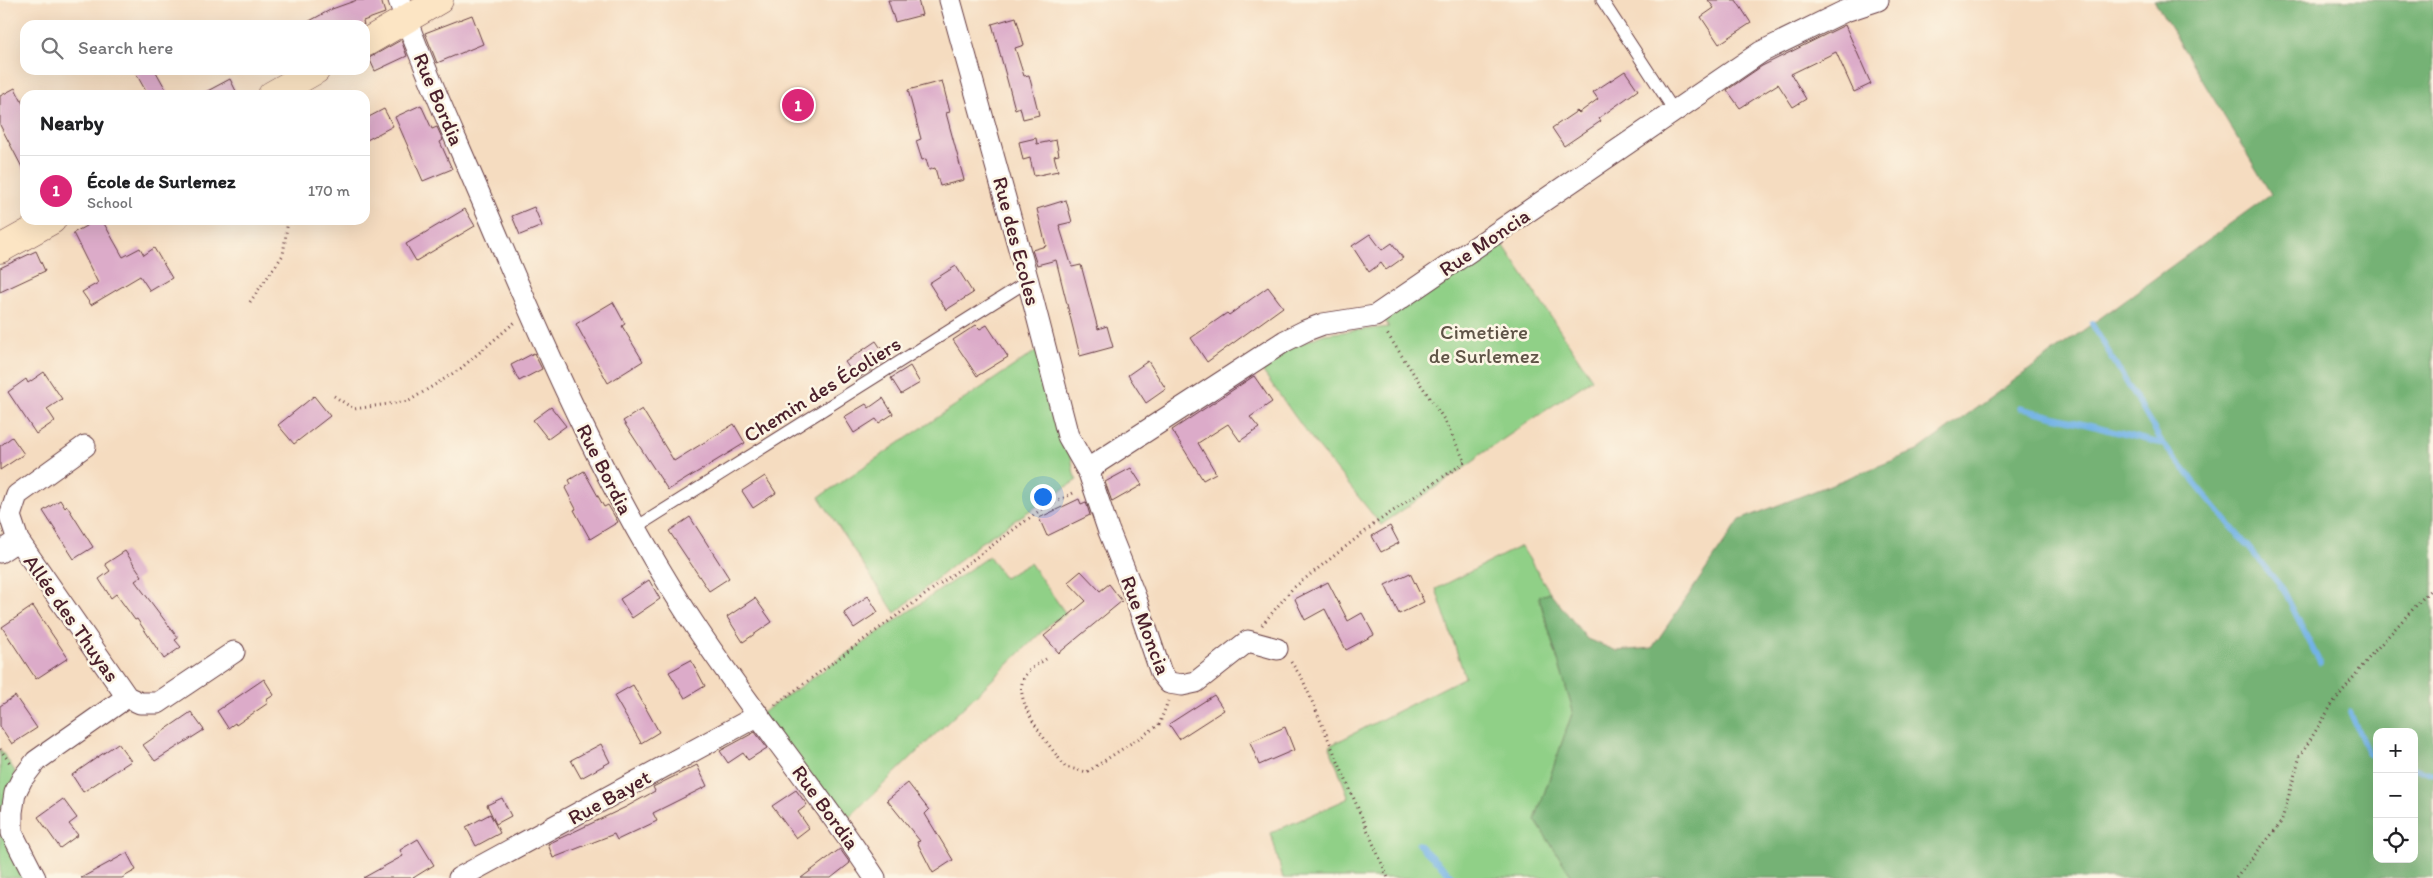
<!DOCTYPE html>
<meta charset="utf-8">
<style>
body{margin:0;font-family:Itim,sans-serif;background:#f6f6f6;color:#202124}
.controls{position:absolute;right:15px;bottom:15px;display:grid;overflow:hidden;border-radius:10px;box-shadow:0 5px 20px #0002}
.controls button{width:45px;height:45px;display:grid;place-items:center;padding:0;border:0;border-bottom:1px solid #e0e0e0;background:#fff;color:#202124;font:25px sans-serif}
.you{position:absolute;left:1042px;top:496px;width:18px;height:18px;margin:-12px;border:4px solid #fff;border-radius:50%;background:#1a73e8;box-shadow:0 0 0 8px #1a73e833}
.badge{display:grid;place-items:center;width:32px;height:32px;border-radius:50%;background:#db2777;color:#fff;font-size:16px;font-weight:700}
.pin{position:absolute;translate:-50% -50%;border:2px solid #fff;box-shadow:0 1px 5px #0006}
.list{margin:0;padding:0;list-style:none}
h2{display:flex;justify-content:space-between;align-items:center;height:65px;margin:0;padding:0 20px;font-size:21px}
h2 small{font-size:16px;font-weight:400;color:#757577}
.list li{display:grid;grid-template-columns:32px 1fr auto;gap:15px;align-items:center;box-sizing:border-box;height:70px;padding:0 20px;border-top:1px solid #e0e0e0}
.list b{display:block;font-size:19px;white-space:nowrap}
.list p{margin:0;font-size:16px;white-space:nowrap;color:#757577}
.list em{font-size:16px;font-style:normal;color:#757577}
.icon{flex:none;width:28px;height:28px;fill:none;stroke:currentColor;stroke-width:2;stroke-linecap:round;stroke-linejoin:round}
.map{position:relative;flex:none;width:2433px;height:878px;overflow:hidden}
.search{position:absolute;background:#fff;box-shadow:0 5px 20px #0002;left:20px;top:20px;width:350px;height:55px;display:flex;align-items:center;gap:12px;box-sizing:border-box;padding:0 18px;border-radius:15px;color:#757577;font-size:19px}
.panel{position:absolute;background:#fff;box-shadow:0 5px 20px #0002;left:20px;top:90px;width:350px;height:135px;border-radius:15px}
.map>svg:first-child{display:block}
.green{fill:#90d087;stroke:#6d7859}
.forest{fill:#74b274;stroke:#5f6850;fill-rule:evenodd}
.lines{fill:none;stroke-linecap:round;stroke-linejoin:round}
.stream{stroke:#72b2e6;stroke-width:5.5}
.building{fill:#dcabc9}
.lane-casing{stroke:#643b41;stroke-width:13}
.street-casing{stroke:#643b41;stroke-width:23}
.secondary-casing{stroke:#643b41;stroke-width:29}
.path{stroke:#643b41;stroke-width:3;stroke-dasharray:1 4;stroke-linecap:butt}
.lane{stroke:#fff;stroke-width:11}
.street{stroke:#fff;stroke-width:21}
.secondary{stroke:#fce5c4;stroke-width:28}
.labels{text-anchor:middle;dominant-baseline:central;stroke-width:5;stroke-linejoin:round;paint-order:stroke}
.street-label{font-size:21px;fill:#4a1f2b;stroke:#fcf5e5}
.park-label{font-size:21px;fill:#5f5447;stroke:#fcf5e5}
</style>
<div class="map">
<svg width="2433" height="878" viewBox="0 0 2433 878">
<rect width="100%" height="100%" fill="#fcf5e5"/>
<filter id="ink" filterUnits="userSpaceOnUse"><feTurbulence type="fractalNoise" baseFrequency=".02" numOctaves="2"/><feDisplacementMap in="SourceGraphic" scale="10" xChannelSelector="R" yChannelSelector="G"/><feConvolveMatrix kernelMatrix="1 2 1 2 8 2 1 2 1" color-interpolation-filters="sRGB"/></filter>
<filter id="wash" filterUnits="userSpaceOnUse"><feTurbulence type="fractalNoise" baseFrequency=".0096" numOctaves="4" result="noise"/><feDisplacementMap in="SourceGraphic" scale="20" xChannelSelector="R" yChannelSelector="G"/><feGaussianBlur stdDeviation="1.12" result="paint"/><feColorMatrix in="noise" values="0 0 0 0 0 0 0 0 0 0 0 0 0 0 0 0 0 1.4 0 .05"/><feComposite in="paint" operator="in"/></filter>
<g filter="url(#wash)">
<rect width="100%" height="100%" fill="#f5dcc0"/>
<path class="green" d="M1500,240L1592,379L1477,457V459L1381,525L1304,429L1256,362L1324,334L1389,327L1384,319Z
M1045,345L1068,436L1074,474L1077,480L980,543L895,613L819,497Z
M1521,546L1550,592L1539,598L1573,711L1535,820L1573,878H1283L1271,833L1349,798L1329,746L1465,677L1436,589Z
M989,556L1004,578L1030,563L1066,614L1052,622L840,826L759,715Z
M0,749L15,771L12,812L35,878H0Z"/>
<path class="forest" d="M2154,0H2433V878H1573L1535,820L1573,711L1539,597L1550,592L1587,639L1617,651L1652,648L1740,520L1917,451L2271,194ZM2377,732H2414V859H2377Z"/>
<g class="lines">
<path class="stream" d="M2092,324L2163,444
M2020,408L2163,444L2283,589L2320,663
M2350,712L2368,753L2377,756
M2414,768L2433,774
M1418,844L1454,878"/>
</g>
<g id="blocks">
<path class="building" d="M357,0H381L385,13L363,21L364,25H302L332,9Z
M888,0H918L922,15L895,22Z
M1708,0H1736L1751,23L1719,44L1701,17L1714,8Z
M472,15L483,44L437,63L425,33Z
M1016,17L1024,45L1015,48L1024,76L1029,75L1039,115L1023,119L1020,107L1015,109L992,24Z
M1845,25L1871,84L1854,92L1836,52L1791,74L1806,99L1793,107L1778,84L1740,108L1727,90L1762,66Z
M401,40L407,56L375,71L369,58Z
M134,70H155L169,95H148Z
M1625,71L1638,90L1599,118L1601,121L1564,146L1552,128L1577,111L1579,113L1598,99L1593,92Z
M230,79L238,95H200Z
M942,81L950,112L946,113L964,180L940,186L935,168L929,170L926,159L922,160L916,141L921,139L908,90Z
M15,88L25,108V173L0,125V96Z
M421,105L432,129L437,127L443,140L440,142L452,169L423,181L395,117Z
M384,109L393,126L365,141V119Z
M1036,138L1037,144L1056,140L1059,155L1054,156L1058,171L1034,176L1030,158L1023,160L1019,142Z
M1066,200L1072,222L1059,225L1072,267L1081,265L1098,329L1107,326L1113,347L1080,356L1056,260L1037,265L1032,250L1046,246L1037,209Z
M534,207L542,226L520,235L512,216Z
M465,209L475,226L416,261L406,244Z
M97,220H102L123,257L140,248L144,255L154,248L172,278L150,291L140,276L91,305L82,292L98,283L73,233Z
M1370,234L1382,250L1392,243L1403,258L1386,270L1381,263L1369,272L1352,246Z
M36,251L45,271L0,292V268Z
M956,266L973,293L946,310L929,283Z
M1268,287L1283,307L1207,362L1191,338L1227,313L1229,315Z
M613,302L625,324L622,326L643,361L608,383L576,324Z
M976,325L980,329L987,325L1008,357L977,376L953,340Z
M876,341L888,359L857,379L845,362Z
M534,353L542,369L519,381L511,365Z
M1148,361L1166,389L1146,403L1128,375Z
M910,366L920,383L901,394L891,378Z
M44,372L62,399L47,409L55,421L36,434L8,392L26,379L28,383Z
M1254,376L1272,402L1250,417L1259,428L1240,441L1228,424L1198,443L1216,473L1203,480L1172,430Z
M314,396L330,416L294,444L278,425Z
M883,398L893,414L879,423L876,419L854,433L844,417L866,404L869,408Z
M551,407L566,426L548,439L533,420Z
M642,409L674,461L734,424L745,443L668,490L623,421Z
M12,437L24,454L0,470V446Z
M1131,468L1142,485L1112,502L1105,482Z
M584,471L604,507L608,505L618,522L590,539L574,510L576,509L565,488L571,484L569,480Z
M765,476L776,493L753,508L742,491Z
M1079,499L1081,504L1086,502L1090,515L1047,536L1039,518Z
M60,500L65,508L67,506L93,547L74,559L43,511Z
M690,517L729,578L709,591L669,531Z
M1390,526L1399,543L1381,552L1372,536Z
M125,551L142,576L135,581L178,638L175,640L181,647L164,659L137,619L135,620L116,594L111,598L99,579L110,571L105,564Z
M1081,571L1100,591L1109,584L1122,601L1059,653L1044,636L1086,601L1068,582Z
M1410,573L1424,602L1399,614L1385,585Z
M649,580L660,599L632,618L620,599Z
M1328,582L1348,621L1362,613L1374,635L1346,650L1325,609L1305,620L1295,599Z
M868,596L878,612L854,628L844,613Z
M755,598L772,622L743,642L727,617Z
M33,606L68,658L36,679L2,627Z
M691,660L705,686L685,698L669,672Z
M264,679L274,695L266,700L268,703L236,725L235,723L228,728L217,711Z
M633,685L659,732L641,743L614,696Z
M1214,695L1224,710L1179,739L1169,724Z
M15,696L37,728L12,744L0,726V706Z
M191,712L204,730L155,761L143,745Z
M1285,727L1294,750L1259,765L1250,742Z
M755,732L767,748L748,760L743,753L728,763L720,751Z
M118,743L131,761L83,792L72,775Z
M601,744L610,762L581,778L571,760Z
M697,765L707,786L653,813L657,821L617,840L614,834L553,858L548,844L626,807L655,791L653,787Z
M908,783L929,810L925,814L953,860L933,873L917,842L920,841L887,800Z
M796,790L807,805L798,812L809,828L796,838L772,806Z
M502,798L511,816L496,824L487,805Z
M63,799L77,818L69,824L78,835L60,848L38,817Z
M490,814L500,833L476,846L466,827Z
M418,839L434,865L413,878H363L403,856L400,850Z
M840,849L850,863L831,878H801Z
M127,853L136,870L122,878H81Z"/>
</g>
</g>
<g filter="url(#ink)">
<use href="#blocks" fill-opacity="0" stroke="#643b41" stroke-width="1"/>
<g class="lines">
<defs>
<path id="lane" d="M1602,0L1675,112
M635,528L1028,281"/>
<path id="street" d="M399,0C423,68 454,134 482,200C542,342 604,485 688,615C746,705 816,788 875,878
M950,0L1028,281L1068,436L1089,473L1108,529L1136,599L1161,673L1169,683L1182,685L1196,682L1248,641L1277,649
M85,446L17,495L10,516L18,540L127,697L140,703H158L234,652
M1089,473L1097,463L1285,341L1307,330L1323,324L1375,316L1761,52L1845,11L1878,0
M0,552L18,540
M35,878L12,833V812L15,793L22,779L36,761L127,697
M459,878L759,715"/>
<path id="secondary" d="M365,43L439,0
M272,95L316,70
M0,249L52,220"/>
</defs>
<use href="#lane" class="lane-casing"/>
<use href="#street" class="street-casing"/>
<use href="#secondary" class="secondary-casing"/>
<path class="path" d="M250,302L283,255L288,220
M334,396L354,409L409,401L460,369L515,322
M1262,625L1292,589L1377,522L1465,462L1445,421L1386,332
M1046,659C1040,663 1032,667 1027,673C1006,697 1051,746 1065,767L1087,772L1159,725L1168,701
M1291,662L1302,678L1388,878
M775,705L1039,511L1075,492
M0,749L10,763
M2236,878L2281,823L2300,756L2333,703L2372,654L2433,587"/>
<use href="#lane" class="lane"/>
<use href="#street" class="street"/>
<use href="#secondary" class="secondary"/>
</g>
</g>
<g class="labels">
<g class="street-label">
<text transform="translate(439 99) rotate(67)">Rue Bordia</text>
<text transform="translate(1017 241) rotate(75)">Rue des Ecoles</text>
<text transform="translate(1484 242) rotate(-34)">Rue Moncia</text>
<text transform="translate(822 389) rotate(-32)">Chemin des Écoliers</text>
<text transform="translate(605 469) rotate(63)">Rue Bordia</text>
<text transform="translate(72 618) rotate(55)">Allée des Thuyas</text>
<text transform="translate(1146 625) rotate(69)">Rue Moncia</text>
<text transform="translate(609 797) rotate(-29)">Rue Bayet</text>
<text transform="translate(826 807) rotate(54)">Rue Bordia</text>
</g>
<g class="park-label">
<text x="1484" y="331">Cimetière<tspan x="1484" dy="24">de Surlemez</tspan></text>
</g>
</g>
</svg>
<div class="controls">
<button>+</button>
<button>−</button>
<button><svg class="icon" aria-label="locate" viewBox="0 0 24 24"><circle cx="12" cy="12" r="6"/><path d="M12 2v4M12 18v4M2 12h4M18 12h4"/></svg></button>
</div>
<div class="you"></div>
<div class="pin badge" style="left:798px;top:105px">1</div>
<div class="search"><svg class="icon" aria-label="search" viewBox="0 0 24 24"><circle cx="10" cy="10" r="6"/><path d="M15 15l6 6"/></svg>Search here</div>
<section class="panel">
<h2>Nearby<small></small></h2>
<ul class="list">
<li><span class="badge">1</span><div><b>École de Surlemez</b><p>School</p></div><em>170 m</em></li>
</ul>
</section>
</div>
